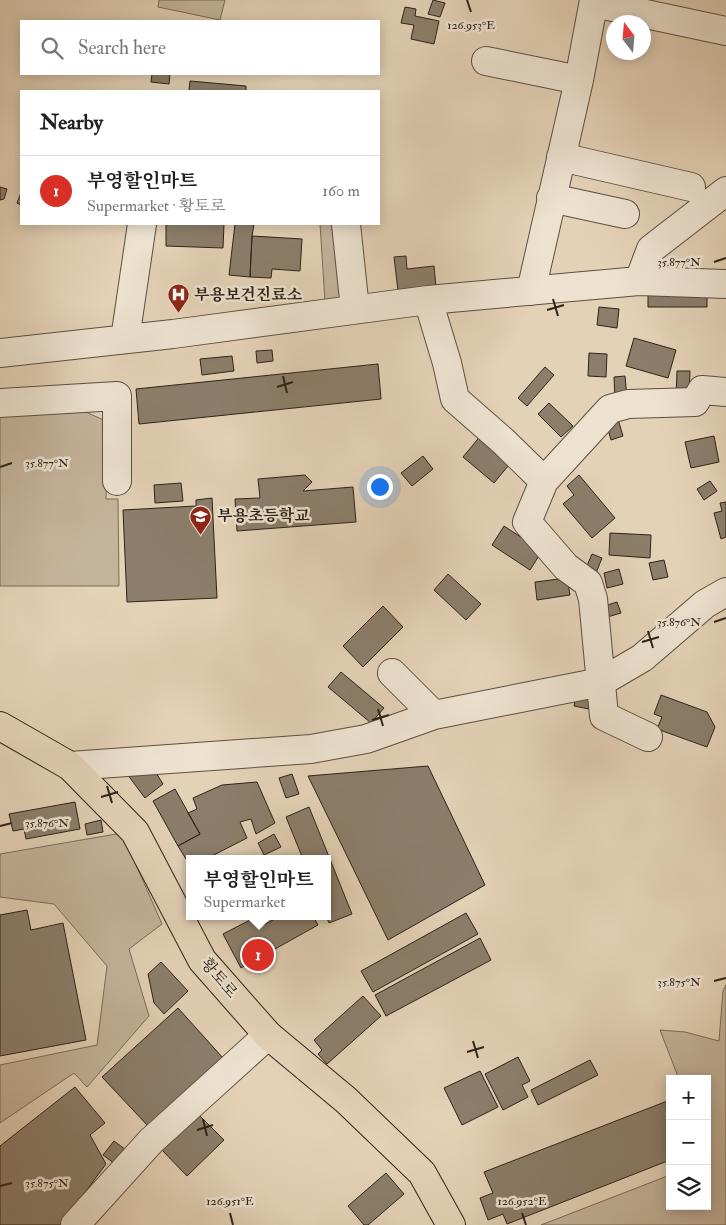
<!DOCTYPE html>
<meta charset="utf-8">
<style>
body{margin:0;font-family:"IM FELL Double Pica","Noto Serif KR",serif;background:#f6f6f6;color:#202124}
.controls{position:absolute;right:15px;bottom:15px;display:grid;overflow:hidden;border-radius:0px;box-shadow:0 2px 12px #0003}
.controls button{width:45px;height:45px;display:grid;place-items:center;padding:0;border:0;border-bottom:1px solid #e0e0e0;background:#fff;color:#202124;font:25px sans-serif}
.compass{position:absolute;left:606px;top:15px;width:45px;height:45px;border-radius:50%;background:#fff;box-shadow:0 2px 12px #0003;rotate:344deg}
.you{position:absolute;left:379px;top:486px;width:18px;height:18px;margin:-12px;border:4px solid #fff;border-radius:50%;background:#1a73e8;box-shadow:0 0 0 8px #1a73e833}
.badge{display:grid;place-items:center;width:32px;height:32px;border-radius:50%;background:#d93025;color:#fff;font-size:16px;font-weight:700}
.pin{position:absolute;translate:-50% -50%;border:2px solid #fff;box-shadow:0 1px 5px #0006}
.popup{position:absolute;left:186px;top:855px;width:145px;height:65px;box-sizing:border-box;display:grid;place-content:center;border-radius:0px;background:#fff;filter:drop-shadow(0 1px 4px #0005);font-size:16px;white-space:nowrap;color:#757577}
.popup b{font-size:19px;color:#202124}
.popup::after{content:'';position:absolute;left:50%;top:100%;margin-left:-10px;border:10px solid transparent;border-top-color:#fff}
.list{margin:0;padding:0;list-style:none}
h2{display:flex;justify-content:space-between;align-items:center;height:65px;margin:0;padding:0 20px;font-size:21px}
h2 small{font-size:16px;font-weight:400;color:#757577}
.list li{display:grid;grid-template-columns:32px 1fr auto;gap:15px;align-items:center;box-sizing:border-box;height:70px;padding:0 20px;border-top:1px solid #e0e0e0}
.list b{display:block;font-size:19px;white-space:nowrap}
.list p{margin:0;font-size:16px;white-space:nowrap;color:#757577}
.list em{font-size:16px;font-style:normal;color:#757577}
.icon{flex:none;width:28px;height:28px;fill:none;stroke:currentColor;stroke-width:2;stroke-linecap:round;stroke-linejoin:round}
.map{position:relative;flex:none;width:726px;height:1225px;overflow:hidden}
.search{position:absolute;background:#fff;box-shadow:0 2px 12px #0003;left:20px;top:20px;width:360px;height:55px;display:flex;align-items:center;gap:12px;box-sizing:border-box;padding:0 18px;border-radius:0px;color:#757577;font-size:19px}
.panel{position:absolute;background:#fff;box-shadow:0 2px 12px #0003;left:20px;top:90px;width:360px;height:135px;border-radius:0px}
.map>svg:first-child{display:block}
.green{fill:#c5b49c;stroke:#796c5a}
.building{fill:#8c7e6b;stroke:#2d2319}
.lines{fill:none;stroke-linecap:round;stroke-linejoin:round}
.minor-casing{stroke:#5b4f40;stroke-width:30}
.major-casing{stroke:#2d2319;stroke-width:30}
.minor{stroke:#ede2d0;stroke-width:28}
.major{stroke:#e4d2b7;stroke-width:28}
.ticks{fill:none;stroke:#2d2319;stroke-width:2}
.labels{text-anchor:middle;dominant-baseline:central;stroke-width:5;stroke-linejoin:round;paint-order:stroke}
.poi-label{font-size:16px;font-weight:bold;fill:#2d2319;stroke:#ede2d0;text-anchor:start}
.street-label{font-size:16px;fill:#2d2319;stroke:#ede2d0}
.ticks-label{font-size:12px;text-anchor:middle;fill:#2d2319;stroke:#ede2d0;stroke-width:5;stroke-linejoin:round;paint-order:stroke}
</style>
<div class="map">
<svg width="726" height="1225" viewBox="0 0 726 1225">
<rect width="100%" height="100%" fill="#e4d2b7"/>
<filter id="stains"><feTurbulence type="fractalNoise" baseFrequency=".004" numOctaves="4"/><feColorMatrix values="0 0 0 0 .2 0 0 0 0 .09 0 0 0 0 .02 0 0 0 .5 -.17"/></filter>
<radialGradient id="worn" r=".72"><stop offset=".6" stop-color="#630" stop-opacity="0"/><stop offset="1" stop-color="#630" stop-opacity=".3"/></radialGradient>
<path class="green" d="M159,0H225L220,20L158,7Z
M320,224H340L346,297L325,301Z
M77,408L108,422L106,499H118L119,586H0V416Z
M122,833L162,924L129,949L149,1016L87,1087L74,1073L0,1123V1065L97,1045L107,966L54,904L0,897V854Z
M726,985V1225H541L670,1175V1206H707V1160L709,1159L707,1155V1079H679L660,1030L685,1032L719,1041L723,991Z"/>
<path class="building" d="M433,0L445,3L440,17L428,14Z
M405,7L416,9L415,16L439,21L434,44L411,39L414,25L401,23Z
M152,74H170L169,84L151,82Z
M190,81L246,86V91H189Z
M0,187L7,189L4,199L0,200Z
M21,193V205L17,203Z
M166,224H224L223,248L166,246Z
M235,224H254L252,236L250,277L229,275Z
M252,236L302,239L300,271L272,269L271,278L250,277Z
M406,256L407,269L434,266L436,287L398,291L394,257Z
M648,292H707V307H648Z
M599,307L619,309L617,328L597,325Z
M634,338L676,350L668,378L626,366Z
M272,350L273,361L257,363L256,351Z
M589,353L607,354L606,377L588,376Z
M232,356L234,371L202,375L200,359Z
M378,364L381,399L139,424L136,389Z
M545,367L554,375L527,406L518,398Z
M677,371H690L689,399H676Z
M625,376L627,398L615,399L614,377Z
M549,403L573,426L561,437L538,414Z
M617,416L623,436L611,440L605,419Z
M482,434L513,460L494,483L463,457Z
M714,436L719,462L691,468L685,442Z
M423,456L433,469L412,486L401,473Z
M305,475L312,482L303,491L353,487L356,522L237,531L235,499L260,498L258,479Z
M579,475L615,518L592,538L563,504L574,495L567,486Z
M710,481L717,491L704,500L697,489Z
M181,483L183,501L155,503L154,485Z
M212,498L217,598L127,602L123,510L196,506V500Z
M726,502V537L721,539L714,513L722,511L720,503Z
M504,526L542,551L530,570L492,545Z
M610,533L651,535L650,558L609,555Z
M592,554L602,558L596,573L586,568Z
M664,560L668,577L653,580L649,563Z
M619,569L623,584L607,588L604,573Z
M448,574L481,604L466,620L434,590Z
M567,578L570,595L537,600L535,582Z
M617,602L621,613L604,618L601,607Z
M383,606L403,627L363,667L343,646Z
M341,672L384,708L371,723L328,687Z
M577,693L592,696L589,709L574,706Z
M661,695L707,712L715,727L707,747L657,729L662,717L654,714Z
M428,766L485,885L388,940L308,776Z
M153,768L163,784L145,798L124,770Z
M292,774L299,794L286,798L279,778Z
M257,782L275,823L256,834L251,819L240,822L247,838L206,859H189V864L178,846L200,834L188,813L197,809L193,798L222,785Z
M175,789L200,834L178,846L153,801Z
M75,802L80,829L26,839L24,829L13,831L9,814Z
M309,807L352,914L329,923L326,916L327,859H303L286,817Z
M101,820L103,832L87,835L85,824Z
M274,834L281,847L264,855L258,843Z
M27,910L31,930L63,923L86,1040L0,1056V915Z
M466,913L478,934L373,992L361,971Z
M280,916H313L318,925L241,968L223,934L252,919L258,928Z
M480,938L491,960L386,1016L375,995Z
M161,962L188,991L164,1014L154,1003L148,974Z
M363,996L381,1016L327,1064L318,1054L322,1050L314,1040Z
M178,1008L223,1058L148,1126L102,1077Z
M518,1057L530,1081L522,1085L528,1097L503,1110L485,1074Z
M590,1060L598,1075L538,1105L531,1090Z
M480,1071L498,1107L462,1125L444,1088Z
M75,1087L105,1123L90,1135L106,1164L61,1225H0V1146Z
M670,1100V1160L507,1224L503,1214L488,1220L480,1198L493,1193L484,1172Z
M197,1113L224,1140L187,1176L161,1149Z
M114,1141L126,1150L115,1164L103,1155Z
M386,1173L404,1194L368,1225H364L348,1206Z"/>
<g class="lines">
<defs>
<path id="minor" d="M594,3L726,31
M486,61L579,80
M561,157L691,187
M551,198L625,214
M346,224L355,309
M639,281L651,249L726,191
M531,291L579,80L594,0
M428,300L447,363L455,399L503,441L544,481L527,522L566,567L588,583L593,599L604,716L648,737
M125,339L142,224
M0,353L173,334L428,300L639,281L726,284
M0,403L117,396V481
M544,481L610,409L628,404L695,402L702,390L726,392
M392,673L434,715
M70,766L311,749L366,739L434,715L601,682L642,658L705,604L726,592
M75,1225L151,1141L268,1035"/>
<path id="major" d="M0,726L70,766L135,832L202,960L268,1035L346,1100L422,1173L451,1225"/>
</defs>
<use href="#minor" class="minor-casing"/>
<use href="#major" class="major-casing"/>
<use href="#minor" class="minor"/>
<use href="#major" class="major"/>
</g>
<path class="ticks" d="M467,0L471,12M714,262L726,258M553,299L558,316M547,310L564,305M283,376L287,393M277,387L293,382M0,467L12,463M714,622L726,618M648,631L653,648M642,642L659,637M378,709L383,726M372,720L389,715M107,786L112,803M101,797L118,792M0,826L12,823M714,981L726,978M473,1041L478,1058M467,1052L484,1047M203,1119L207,1136M197,1130L213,1125M0,1186L12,1183M230,1213L233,1225M522,1213L526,1225"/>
<defs>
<symbol id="hospital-pin" viewBox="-11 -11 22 30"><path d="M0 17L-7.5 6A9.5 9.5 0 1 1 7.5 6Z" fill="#8f2418" stroke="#ede2d0"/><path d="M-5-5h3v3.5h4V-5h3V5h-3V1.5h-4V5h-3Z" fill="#fff"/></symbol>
<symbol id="school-pin" viewBox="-11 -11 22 30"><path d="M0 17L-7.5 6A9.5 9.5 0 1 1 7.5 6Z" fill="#8f2418" stroke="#ede2d0"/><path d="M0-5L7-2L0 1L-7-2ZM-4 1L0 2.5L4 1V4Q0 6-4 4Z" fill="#fff"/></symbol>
</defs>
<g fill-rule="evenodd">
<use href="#hospital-pin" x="166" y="282" width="25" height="34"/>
<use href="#school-pin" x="188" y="504" width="25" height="34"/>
</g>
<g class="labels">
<g class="poi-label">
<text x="194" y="295">부용보건진료소</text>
<text x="217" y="516">부용초등학교</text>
</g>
<g class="street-label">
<text transform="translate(219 978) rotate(50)">황토로</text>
</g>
</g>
<g class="ticks-label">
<text x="471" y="29">126.953°E</text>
<text x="679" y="266">35.877°N</text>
<text x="47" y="467">35.877°N</text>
<text x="679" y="626">35.876°N</text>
<text x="47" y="827">35.876°N</text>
<text x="679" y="986">35.875°N</text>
<text x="47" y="1187">35.875°N</text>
<text x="230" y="1205">126.951°E</text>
<text x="522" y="1205">126.952°E</text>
</g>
<rect width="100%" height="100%" filter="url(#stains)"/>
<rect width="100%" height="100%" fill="url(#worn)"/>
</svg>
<div class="controls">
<button>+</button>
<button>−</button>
<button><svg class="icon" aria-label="layers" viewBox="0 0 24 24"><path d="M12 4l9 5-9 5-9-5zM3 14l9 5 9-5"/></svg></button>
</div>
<svg class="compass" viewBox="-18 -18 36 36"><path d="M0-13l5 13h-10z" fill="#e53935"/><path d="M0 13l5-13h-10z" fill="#757577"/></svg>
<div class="you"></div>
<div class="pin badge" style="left:258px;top:955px">1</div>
<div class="popup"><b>부영할인마트</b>Supermarket</div>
<div class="search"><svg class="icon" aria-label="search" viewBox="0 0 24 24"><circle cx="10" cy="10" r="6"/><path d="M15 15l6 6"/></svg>Search here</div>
<section class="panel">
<h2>Nearby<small></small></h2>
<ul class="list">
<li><span class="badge">1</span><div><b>부영할인마트</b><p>Supermarket · 황토로</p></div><em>160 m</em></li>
</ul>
</section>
</div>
